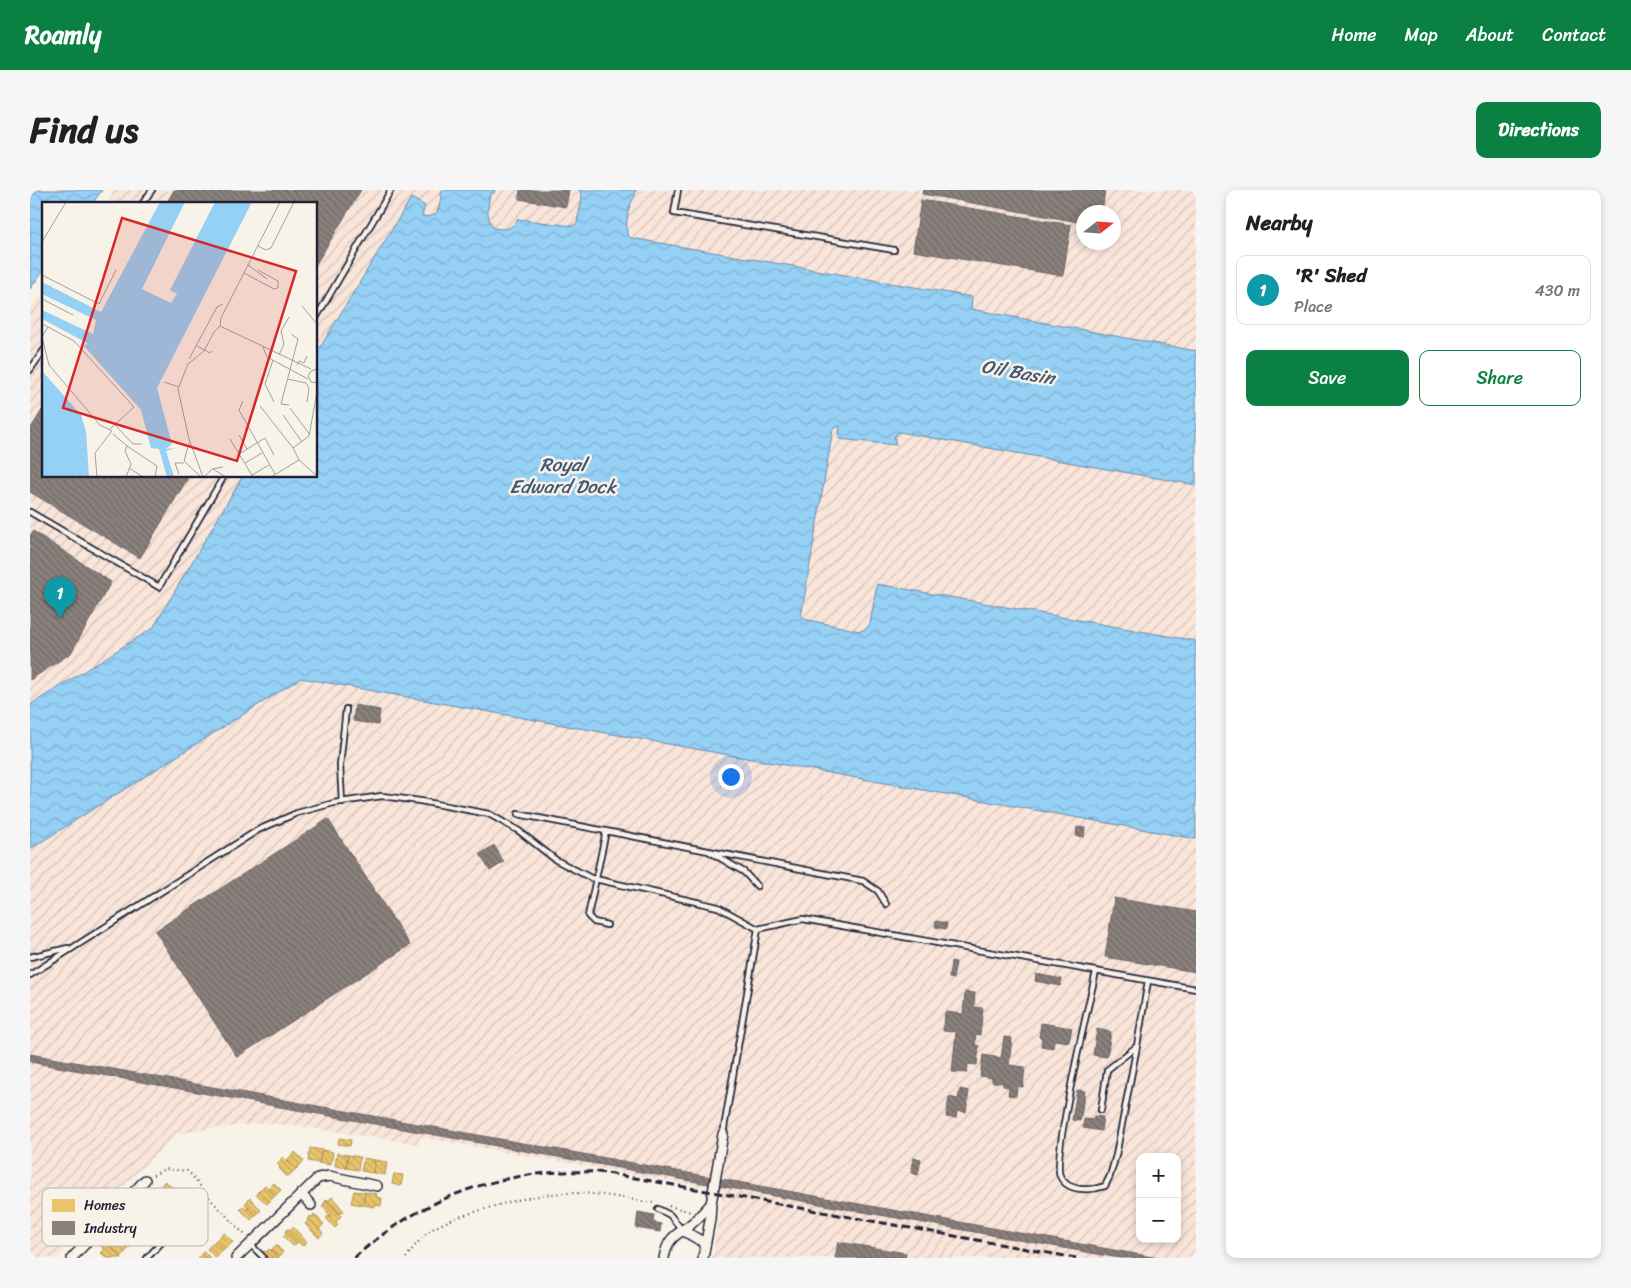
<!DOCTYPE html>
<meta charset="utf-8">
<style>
body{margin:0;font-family:Sriracha,sans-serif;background:#f6f6f6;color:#202124}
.controls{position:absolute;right:15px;bottom:15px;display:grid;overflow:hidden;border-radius:10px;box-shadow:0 2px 8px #0003}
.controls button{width:45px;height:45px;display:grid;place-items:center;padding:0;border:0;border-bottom:1px solid #e0e0e0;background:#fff;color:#202124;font:25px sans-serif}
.compass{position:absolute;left:1046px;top:15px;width:45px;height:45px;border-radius:50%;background:#fff;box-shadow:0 2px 8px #0003;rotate:73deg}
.you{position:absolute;left:700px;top:586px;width:18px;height:18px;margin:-12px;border:4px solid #fff;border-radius:50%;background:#1a73e8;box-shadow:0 0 0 8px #1a73e833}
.badge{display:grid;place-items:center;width:32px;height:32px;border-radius:50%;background:#0b8043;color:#fff;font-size:16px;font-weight:700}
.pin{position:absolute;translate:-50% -41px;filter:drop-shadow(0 1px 2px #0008)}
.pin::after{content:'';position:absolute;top:26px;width:18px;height:15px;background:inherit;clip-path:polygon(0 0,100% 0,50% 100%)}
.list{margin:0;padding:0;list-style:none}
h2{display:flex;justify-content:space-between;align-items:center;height:65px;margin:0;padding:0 20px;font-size:21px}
h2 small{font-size:16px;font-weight:400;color:#757577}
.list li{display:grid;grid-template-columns:32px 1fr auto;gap:15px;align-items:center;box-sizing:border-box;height:70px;margin:0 10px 10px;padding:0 10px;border:1px solid #e0e0e0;border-radius:10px}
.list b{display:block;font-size:19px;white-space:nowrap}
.list p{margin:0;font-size:16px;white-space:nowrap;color:#757577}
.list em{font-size:16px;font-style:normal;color:#757577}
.actions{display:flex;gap:10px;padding:15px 20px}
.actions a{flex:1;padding:11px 0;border:1px solid #0b8043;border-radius:10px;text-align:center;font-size:18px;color:#0b8043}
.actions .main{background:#0b8043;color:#fff}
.map{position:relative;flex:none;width:1166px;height:1068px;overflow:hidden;border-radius:10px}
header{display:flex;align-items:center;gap:30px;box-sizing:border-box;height:70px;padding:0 25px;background:#0b8043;color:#fff}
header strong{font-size:24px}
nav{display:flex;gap:28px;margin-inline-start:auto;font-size:18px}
.intro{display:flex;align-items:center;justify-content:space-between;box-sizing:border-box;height:120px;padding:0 30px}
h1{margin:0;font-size:35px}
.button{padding:12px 22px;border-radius:10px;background:#0b8043;color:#fff;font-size:18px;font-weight:700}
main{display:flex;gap:30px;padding:0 30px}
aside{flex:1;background:#fff;border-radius:10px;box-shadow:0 2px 8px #0003}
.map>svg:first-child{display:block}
.industrial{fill:url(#industrial-furrows);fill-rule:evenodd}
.water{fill:url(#water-waves);stroke:#678aab}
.homes{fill:url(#homes-back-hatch);stroke:#ad935c}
.industry{fill:url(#industry-back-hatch);stroke:#6b6468}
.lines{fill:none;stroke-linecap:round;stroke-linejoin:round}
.lane-casing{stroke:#22223b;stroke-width:8}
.street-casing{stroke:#22223b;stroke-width:12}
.path{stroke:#22223b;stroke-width:2;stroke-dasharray:1 4;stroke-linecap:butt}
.lane{stroke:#f7f3e8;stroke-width:4.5}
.street{stroke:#f7f3e8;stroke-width:9}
.rail{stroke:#22223b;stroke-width:3;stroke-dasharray:8 4;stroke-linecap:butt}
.labels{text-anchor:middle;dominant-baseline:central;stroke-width:5;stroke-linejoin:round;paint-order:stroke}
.water-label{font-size:19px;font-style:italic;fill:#445673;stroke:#f7f3e8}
.inset-road{fill:none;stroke:#a29fa3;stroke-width:1}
.view{fill:#d62828;fill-opacity:0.15;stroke:#d62828;stroke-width:2.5}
.inset-edge{fill:none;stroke:#22223b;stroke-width:2.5}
.key{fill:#f7f3e8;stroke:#b7b4b4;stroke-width:1}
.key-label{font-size:14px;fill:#22223b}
</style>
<header>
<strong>Roamly</strong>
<nav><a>Home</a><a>Map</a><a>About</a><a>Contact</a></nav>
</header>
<div class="intro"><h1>Find us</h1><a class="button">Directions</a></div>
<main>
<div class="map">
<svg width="1166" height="1068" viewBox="0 0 1166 1068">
<defs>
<pattern id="industrial-furrows" width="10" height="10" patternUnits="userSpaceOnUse" patternTransform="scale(1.25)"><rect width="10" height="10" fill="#f9e5d9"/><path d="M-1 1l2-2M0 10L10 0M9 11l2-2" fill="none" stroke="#d5c4bb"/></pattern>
<pattern id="water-waves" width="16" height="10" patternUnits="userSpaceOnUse" patternTransform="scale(1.25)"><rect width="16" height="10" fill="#95d0f5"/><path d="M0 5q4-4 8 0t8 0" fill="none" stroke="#80b2d3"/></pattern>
<pattern id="homes-back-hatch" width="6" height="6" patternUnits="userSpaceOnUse" patternTransform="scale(1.25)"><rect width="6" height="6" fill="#e9c46a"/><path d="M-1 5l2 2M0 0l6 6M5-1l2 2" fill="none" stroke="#c8a85d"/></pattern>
<pattern id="industry-back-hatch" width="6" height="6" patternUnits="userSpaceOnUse" patternTransform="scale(1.25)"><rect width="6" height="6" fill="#8a817c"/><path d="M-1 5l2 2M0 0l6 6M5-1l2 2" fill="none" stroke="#706967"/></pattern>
</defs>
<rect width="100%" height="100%" fill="#f7f3e8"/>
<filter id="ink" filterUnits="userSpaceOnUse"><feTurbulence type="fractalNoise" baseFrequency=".02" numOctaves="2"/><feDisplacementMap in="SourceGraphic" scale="10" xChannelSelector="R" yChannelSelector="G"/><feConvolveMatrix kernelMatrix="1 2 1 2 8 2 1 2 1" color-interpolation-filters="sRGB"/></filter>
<g filter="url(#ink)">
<path class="industrial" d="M85,0H1166V1068H682L693,1000L390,947L389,954L261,935L234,933L176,939L146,944L92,997L28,1068H0V119L14,102V286H286V14H77ZM1054,22H1084V52H1054ZM1110,967H1147V1049H1110Z"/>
<path class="water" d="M0,0H72L62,14H14V80L0,99Z
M412,0H465L464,3L460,4C458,17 455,27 464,38C475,40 482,39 488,29L542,36L547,33L552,8L550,0H606C605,6 604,7 602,11C597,19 596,35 597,44L601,48L942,107L941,119L1166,161V295L869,242L864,247L866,255L809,249L810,236L803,239L771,427L774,429L830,441L836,439L840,434L847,394L1166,451V649L271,488L0,659V515L123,438L213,286H286V164L381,8L395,16L392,26C411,30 409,14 412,0Z"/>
<path class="homes" d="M309,948L321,950L320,956L308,954Z
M280,958L292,960L289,973L278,971Z
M292,960L303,962L301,975L289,973Z
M265,962L274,971L266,979L257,970Z
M307,963L318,965L316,978L305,976Z
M318,965L330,967L328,980L316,978Z
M253,967L266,979L257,987L249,978L250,977L247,973Z
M334,968L345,970L343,983L331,981Z
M345,970L357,972L355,985L343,983Z
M364,984L373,985L371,996L362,994Z
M135,991L145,1000L137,1009L127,1000Z
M244,993L251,1000L245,1006L238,998Z
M235,995L245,1006L237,1014L226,1004Z
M324,1001L335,1002L333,1015L321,1013Z
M335,1002L347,1004L346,1007L352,1008L351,1016L345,1015V1017L333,1015Z
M302,1007L314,1021L310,1024L296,1010L297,1009L298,1011Z
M220,1008L231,1020L226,1025L215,1014Z
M296,1010L311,1026L306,1032L308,1035L305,1038L296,1028L299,1025L301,1026L292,1017Z
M213,1016L217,1019L219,1018L226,1025L221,1030L210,1019Z
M284,1024L294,1034L289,1039L278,1028L280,1026L281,1028Z
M278,1028L293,1043L289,1048L275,1034L278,1031L277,1029Z
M86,1035L104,1052L98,1059L79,1043Z
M263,1037L277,1052L272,1056L256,1040L258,1039L259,1040Z
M256,1040L268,1052L263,1056L253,1046L257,1043L255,1042Z
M79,1043L98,1059L91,1067L73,1050Z
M194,1043L203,1052L194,1060L185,1051Z
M73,1050L91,1067L92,1068H77L71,1063L75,1059L69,1054Z
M185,1051L194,1060L186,1068L177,1059Z
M246,1055L253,1062L248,1068L241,1060Z
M239,1059L248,1068H232L235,1065L233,1062L234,1061L236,1062Z
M174,1061L180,1068H168Z"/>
<path class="industry" d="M144,0H331L286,74V14H136Z
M490,0H539L536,17L489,9Z
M893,0H1075L1072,22H1054V33L892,4Z
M891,10L1041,35L1033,86L883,61Z
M14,217V286H159L110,368L0,302V240Z
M3,341L81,392L41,463L0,490V345Z
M325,515L350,520L348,535L323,531Z
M298,629L380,755L207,867L125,741Z
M1047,637L1055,638L1054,647L1046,646Z
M464,655L474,672L460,681L450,664Z
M1084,708L1166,722V782L1075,767Z
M906,731L917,733L916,739L905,737Z
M921,771L926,772L923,789L919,788Z
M1006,784L1032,789L1030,796L1005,791Z
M935,802L945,803L944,817L953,818L950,845L946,844L945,855L949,856L947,875L938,874L937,883L922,882L926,842L913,841L915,822L933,824Z
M1011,833L1042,838L1039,852L1024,850L1023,858L1011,856L1012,848L1009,847Z
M1067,839L1081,842L1077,867L1063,865Z
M974,847L982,848L979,875L995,877L993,897L987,896L986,906L978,905L979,897L973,896V893L962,892V888L950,886L953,865L971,868Z
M0,864L1128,1068H1089L0,872Z
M930,899L939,901L936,922L927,921L926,928L916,927L919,907L928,909Z
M1047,900L1055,901L1050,931L1042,930Z
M1064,926L1073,927L1071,941L1053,938L1054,929L1063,930Z
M883,968L891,969L888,985L881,983Z
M608,1022L624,1025L623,1032L631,1034L630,1042L606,1038Z
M808,1052L876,1063L875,1068H805Z"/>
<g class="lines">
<defs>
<path id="lane" d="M648,0L644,23L864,60
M112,14L122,0
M286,128L361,0
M0,180L14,160
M0,322L129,397L194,286
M312,612L310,575L316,519
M488,624L833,691L848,701L856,714
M576,641L558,726L564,732L577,735
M680,662L714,682L727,696
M728,739L773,729L1166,799
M0,767L38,758
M1066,782C1059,812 1022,968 1030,986C1037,1002 1061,1001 1075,996L1080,986L1086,965L1107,856
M0,785L228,640L267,623L304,613L352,606L390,611L459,624L489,641L526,670L561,688L688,717L728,739L693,944
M1071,920L1077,880L1107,856L1118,791
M628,1019L640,1025L652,1040
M220,1054L233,1067
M117,1068L150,1033"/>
<path id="street" d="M271,1004L281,1015
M652,1040L675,1053
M42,1068L115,990
M206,1068L288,988L299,986L347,996
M634,1068C638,1047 645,1046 661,1034C668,1029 674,1021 681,1014
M673,1068L680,1030L681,1014L693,944"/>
</defs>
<use href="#lane" class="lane-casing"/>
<use href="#street" class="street-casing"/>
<path class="path" d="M123,985L135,979L158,981L183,1012L215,1045
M639,1016L661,1022
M376,1068C383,1058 391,1047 401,1040C417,1030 437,1024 455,1019C477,1012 499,1007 522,1004C556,1000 591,1008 624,1013"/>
<use href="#lane" class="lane"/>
<use href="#street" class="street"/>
<path class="rail" d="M324,1068C393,1006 473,978 567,982C579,983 592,986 605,988L1046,1068"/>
</g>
</g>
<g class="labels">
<g class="water-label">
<text transform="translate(988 182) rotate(10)">Oil Basin</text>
<text x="533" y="274">Royal<tspan x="533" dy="22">Edward Dock</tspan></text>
</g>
</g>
<g transform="translate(12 12)">
<rect width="275" height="275" fill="#f7f3e8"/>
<path d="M118,0H143L100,87L129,101L135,92L128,88L173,0H210L115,186L130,242L124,247L134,246L124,249L132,275H125L117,247L109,246L99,208L42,144L45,141L0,117V108L51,132L54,118L0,92V80L59,110ZM0,169L39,213L44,229L47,275H0Z" fill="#95d0f5"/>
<path class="inset-road" d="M0,40L24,0M216,44L224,48L229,46L252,0M206,63L225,77M202,71L232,87L236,86V79L216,68M0,73L57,102L74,68M0,97L31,113M260,104L275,122M0,122L6,125L0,135M178,124L179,116L238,0M6,125L32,139L92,205L68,227M0,135L7,163L58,223L70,229L53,251L55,275M155,144L168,151L170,149M221,145L225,155L266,177M237,153L242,142L239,129L247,115M147,157L175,105L181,102M231,158L223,182L232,200M255,163L257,159L262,161L265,154M275,167L269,169L266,174L269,180L275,181M246,177L264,181L267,186L265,200M122,180L137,185M201,199L197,208L233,272M247,203L239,202L256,137L249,132M218,204L251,246L257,258L275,274M248,206L268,233M241,213L260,240M73,223L91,242H100M71,232L85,244M197,233L205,247M188,237L211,275M147,241L142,259L159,275M251,246L267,234L275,190M197,252L223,236L232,253M203,261L220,251M87,266L101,275M171,267L184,275M137,272L133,261H142M210,273L227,263M84,275L89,262L83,249L85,244L115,264L113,275M161,275L147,237L136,187L146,162L162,149L172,130L178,124L269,167M162,275L170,267L181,265M229,275L257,258"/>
<path class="view" d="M80,16L254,69L195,259L21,206Z"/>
<rect width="275" height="275" class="inset-edge"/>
</g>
<rect x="12" y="998" width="166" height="58" rx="8" class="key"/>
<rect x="22" y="1009" width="23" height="13" fill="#e9c46a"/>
<rect x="22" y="1031" width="23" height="14" fill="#8a817c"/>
<g class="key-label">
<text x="54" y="1020">Homes</text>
<text x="54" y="1043">Industry</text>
</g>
</svg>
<div class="controls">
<button>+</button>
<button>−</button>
</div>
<svg class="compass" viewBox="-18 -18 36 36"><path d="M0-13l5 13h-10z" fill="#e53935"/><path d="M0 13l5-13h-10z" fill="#757577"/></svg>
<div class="you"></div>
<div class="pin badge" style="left:30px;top:428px;background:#0f9aa8">1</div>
</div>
<aside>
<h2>Nearby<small></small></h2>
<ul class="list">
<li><span class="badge" style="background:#0f9aa8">1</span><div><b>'R' Shed</b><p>Place</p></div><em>430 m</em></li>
</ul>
<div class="actions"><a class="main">Save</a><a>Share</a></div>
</aside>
</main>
